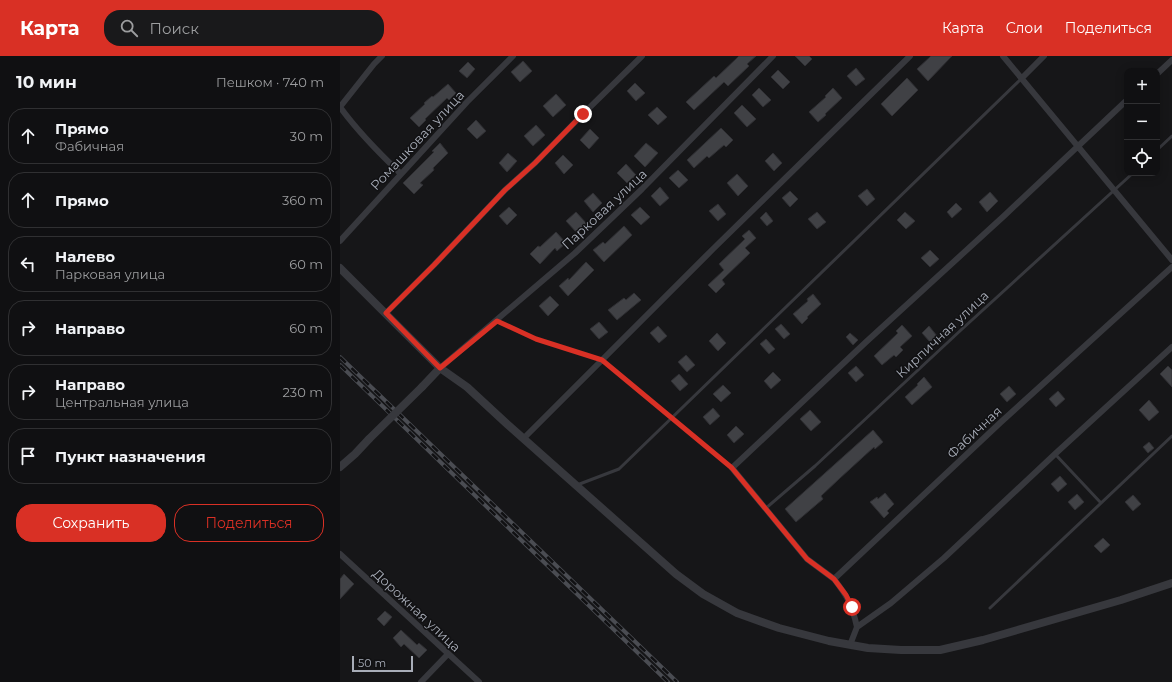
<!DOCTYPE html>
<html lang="ru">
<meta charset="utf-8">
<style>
body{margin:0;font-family:Montserrat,sans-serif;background:#19191b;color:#f1f3f6}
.controls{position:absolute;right:12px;top:12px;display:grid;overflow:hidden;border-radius:8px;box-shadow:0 2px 10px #0003}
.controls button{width:36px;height:36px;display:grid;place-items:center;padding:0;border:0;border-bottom:1px solid #303032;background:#101012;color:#f1f3f6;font:20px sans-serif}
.scale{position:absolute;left:12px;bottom:10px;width:61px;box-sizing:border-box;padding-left:4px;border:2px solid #a8adb8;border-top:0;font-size:11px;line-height:14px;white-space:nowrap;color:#a8adb8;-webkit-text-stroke:3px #111113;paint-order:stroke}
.stop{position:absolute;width:12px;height:12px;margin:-9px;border:3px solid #d93025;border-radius:50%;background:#fff}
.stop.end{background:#d93025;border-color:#fff;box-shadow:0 1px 4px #0008}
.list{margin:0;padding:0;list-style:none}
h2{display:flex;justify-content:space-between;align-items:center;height:52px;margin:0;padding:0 16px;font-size:17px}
h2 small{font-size:13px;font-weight:400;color:#9c9d9f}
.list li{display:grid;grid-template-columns:26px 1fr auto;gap:12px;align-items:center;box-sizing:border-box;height:56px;margin:0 8px 8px;padding:0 8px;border:1px solid #303032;border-radius:16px}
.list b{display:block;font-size:15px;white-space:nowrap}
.list p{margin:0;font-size:13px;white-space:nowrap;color:#9c9d9f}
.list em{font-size:13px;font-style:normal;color:#9c9d9f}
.actions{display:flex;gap:8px;padding:12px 16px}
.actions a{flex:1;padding:9px 0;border:1px solid #d93025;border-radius:16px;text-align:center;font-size:14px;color:#d93025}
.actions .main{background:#d93025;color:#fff}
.icon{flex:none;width:22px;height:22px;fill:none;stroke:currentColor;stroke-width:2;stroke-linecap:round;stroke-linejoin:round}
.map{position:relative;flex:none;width:832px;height:626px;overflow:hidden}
header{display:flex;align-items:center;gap:24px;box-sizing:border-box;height:56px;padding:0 20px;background:#d93025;color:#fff}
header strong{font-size:19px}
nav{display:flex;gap:22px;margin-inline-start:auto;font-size:14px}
.search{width:280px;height:36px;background:#19191b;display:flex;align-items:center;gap:10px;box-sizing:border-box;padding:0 14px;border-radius:16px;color:#9c9d9f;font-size:15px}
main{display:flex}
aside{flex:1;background:#101012}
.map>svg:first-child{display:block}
.building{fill:#404145;stroke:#303034}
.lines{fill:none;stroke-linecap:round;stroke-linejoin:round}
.service{stroke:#37383d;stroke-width:3}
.minor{stroke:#37383d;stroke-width:6}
.tertiary{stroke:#37383d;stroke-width:8}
.rail-casing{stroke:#4a4c52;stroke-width:4}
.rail{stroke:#111113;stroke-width:2.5;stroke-dasharray:8;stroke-linecap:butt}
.tertiary-bridge{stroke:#37383d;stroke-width:8}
.route{stroke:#d93025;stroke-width:5}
.labels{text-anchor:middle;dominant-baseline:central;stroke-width:3;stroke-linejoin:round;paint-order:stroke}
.street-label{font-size:13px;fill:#a8adb8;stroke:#111113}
</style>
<header>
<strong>Карта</strong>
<div class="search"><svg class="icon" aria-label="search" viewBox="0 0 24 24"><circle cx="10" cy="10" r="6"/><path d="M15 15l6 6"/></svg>Поиск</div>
<nav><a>Карта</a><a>Слои</a><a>Поделиться</a></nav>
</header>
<main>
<aside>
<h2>10 мин<small>Пешком · 740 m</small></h2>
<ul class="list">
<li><svg class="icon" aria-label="ahead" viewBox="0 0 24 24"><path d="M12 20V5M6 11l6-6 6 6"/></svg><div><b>Прямо</b><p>Фабичная</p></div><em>30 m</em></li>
<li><svg class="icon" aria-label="ahead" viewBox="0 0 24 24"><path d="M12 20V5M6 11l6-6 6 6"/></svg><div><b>Прямо</b></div><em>360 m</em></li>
<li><svg class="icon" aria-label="left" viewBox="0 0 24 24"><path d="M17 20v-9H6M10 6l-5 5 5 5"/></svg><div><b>Налево</b><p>Парковая улица</p></div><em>60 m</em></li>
<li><svg class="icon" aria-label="right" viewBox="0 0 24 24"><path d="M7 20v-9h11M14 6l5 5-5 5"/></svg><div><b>Направо</b></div><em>60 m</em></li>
<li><svg class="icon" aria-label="right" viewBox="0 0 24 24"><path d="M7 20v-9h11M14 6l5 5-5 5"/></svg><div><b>Направо</b><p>Центральная улица</p></div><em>230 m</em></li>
<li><svg class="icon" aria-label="arrive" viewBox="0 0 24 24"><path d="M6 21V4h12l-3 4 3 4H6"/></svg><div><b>Пункт назначения</b></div></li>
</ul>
<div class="actions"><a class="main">Сохранить</a><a>Поделиться</a></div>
</aside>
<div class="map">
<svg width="832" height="626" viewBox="0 0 832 626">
<rect width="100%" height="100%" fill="#161618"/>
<path class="building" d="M399,0H416L407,8L409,10L388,30L384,26L354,54L346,46L374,20L376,22Z
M455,0H469L472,3L465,10Z
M591,0H612L588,25L577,13Z
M183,5L192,15L180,26L171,16Z
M128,6L135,13L127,22L119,15Z
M516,12L525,23L516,30L507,20Z
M438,14L450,26L443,33L431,21Z
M567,22L578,34L552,60L541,48Z
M295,27L305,37L296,45L287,35Z
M108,28L116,37L109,44L107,42L85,63L86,64L79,71L70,62L85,48L84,47L92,40L93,41Z
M419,32L431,44L423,51L412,39Z
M493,32L502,42L485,58L486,59L478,66L469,56L486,41L485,40Z
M216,38L226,49L213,61L203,50Z
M402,49L416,63L407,71L394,57Z
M317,51L327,61L318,69L308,59Z
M136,64L146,75L137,83L127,73Z
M196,69L205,79L193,90L184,80Z
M381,72L393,84L386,91L384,89L369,102L367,100L354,112L347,104Z
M250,73L259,82L249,93L240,84Z
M100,87L108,97L93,112L94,114L80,127L83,129L74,138L63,127L94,96L92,95Z
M306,87L318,97L305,111L294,100Z
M168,97L177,105L167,116L159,107Z
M433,97L442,107L434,115L425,105Z
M223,99L233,109L224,118L215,107Z
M286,108L296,119L287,127L277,117Z
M338,114L348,124L339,132L329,122Z
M397,118L408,130L398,140L387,127Z
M320,131L329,142L320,150L311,140Z
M527,133L535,143L527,150L518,140Z
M450,135L458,143L450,151L442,142Z
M650,136L658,145L647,156L639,146Z
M253,137L262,147L253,156L244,145Z
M616,147L622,153L612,162L607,156Z
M378,148L386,158L378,165L369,155Z
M169,151L177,159L167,169L159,160Z
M300,151L310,161L301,169L291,159Z
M236,156L247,168L237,177L226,165Z
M426,156L433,165L427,170L420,162Z
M477,156L486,166L477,173L468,163Z
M565,156L575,165L566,173L557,164Z
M284,170L292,179L264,206L253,194L263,186L265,188Z
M409,174L416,182L405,192L410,197L382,224L385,228L376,237L368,229L384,214L379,208L405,183L402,180Z
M216,176L226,187L217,195L215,192L200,208L190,198L198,190L200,191Z
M590,194L599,203L590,211L581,202Z
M246,206L254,214L228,240L219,230L228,222L229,224Z
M294,237L301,244L277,264L268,254L284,242L286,244Z
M473,238L481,248L467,261L468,262L462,268L453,258L468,245L467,243Z
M210,240L219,249L208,260L199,250Z
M259,266L268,276L259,283L250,273Z
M441,268L450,278L444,283L435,273Z
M562,269L572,280L560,291L563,294L556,301L554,299L542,309L534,300L558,277L556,275Z
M318,270L327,280L319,287L310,277Z
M589,270L597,280L590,286L582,277Z
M377,277L386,287L378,295L369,285Z
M510,277L518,284L513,289L506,281Z
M426,283L435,293L429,298L420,288Z
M346,299L355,309L347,316L338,306Z
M516,310L524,319L516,326L508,317Z
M828,310L832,314V331L820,318Z
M433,316L441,324L431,333L424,325Z
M339,318L348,328L340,335L331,325Z
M584,321L592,331L572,349L565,341L578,329L577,328Z
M383,329L391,337L381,346L373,338Z
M669,330L676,338L667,346L660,338Z
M718,335L725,343L716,351L709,343Z
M809,344L819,356L809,365L799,354Z
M373,352L380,360L370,369L363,361Z
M470,354L481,366L471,375L460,363Z
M396,370L404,378L394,387L387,379Z
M533,374L543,386L535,393L534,391L499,423L481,440L483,443L456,466L445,453Z
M809,386L814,392L808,397L803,391Z
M720,420L727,428L718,436L711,428Z
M545,437L554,448L547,455L549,457L544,462L530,446L537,441L538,443Z
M737,438L744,446L735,454L728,446Z
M793,439L801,448L793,455L785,446Z
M763,482L770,489L761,497L754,490Z
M4,518L14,528L0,543V523Z
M45,555L52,561L44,570L37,563Z
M61,574L77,589L79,587L87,594L79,602L64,588L61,591L53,582Z"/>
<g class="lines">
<path class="service" d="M817,94L832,80
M157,265L196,283L262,304L392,412
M715,398L761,447
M237,429L279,413L682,22
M425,453L475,410L621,274L793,117
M650,552L832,380"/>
<path class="minor" d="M663,0L832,204
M817,18L832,4
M682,22L704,0
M0,51C18,76 39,97 61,118
M0,51L34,8L42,0
M0,185L127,46L173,0
M46,257L94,209L165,134L195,107L243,58L302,0
M100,312L235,197L302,133L433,0
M183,383L373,193L570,0
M0,498L139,626
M494,523L467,503L392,412L526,286L665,159L787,44
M517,571C512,549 508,541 494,523L661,366L832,211
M510,589L517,571L551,547L604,502L715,398L832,291
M81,626L108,598"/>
<path class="tertiary" d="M0,212L100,312
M82,331L100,312L127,331L167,368L336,518L363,538L397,557L439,572L489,585L528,592L561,594H600L643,584L781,544L832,527
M0,411L15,398L29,383"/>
<defs>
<path id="rail" d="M0,301L337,626
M0,309L328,626"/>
</defs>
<use href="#rail" class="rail-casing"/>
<use href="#rail" class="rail"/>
<path class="tertiary-bridge" d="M29,383L82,331"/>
</g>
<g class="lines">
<path class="route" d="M243,58L195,107L165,134L94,209L46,257L100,312L157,265L196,283L262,304L392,412L467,503L494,523L506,539L512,551"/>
</g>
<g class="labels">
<g class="street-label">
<text transform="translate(77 84) rotate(-47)">Ромашковая улица</text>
<text transform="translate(264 153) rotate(-43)">Парковая улица</text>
<text transform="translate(602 278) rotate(-43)">Кирпичная улица</text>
<text transform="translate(634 376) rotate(-43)">Фабичная</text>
<text transform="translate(77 554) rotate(43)">Дорожная улица</text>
</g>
</g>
</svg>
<div class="controls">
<button>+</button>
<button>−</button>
<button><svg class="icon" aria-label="locate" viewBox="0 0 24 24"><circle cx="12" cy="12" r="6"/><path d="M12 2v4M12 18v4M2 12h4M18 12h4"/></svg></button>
</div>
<div class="scale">50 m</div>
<div class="stop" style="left:512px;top:551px"></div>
<div class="stop end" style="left:243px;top:58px"></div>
</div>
</main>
